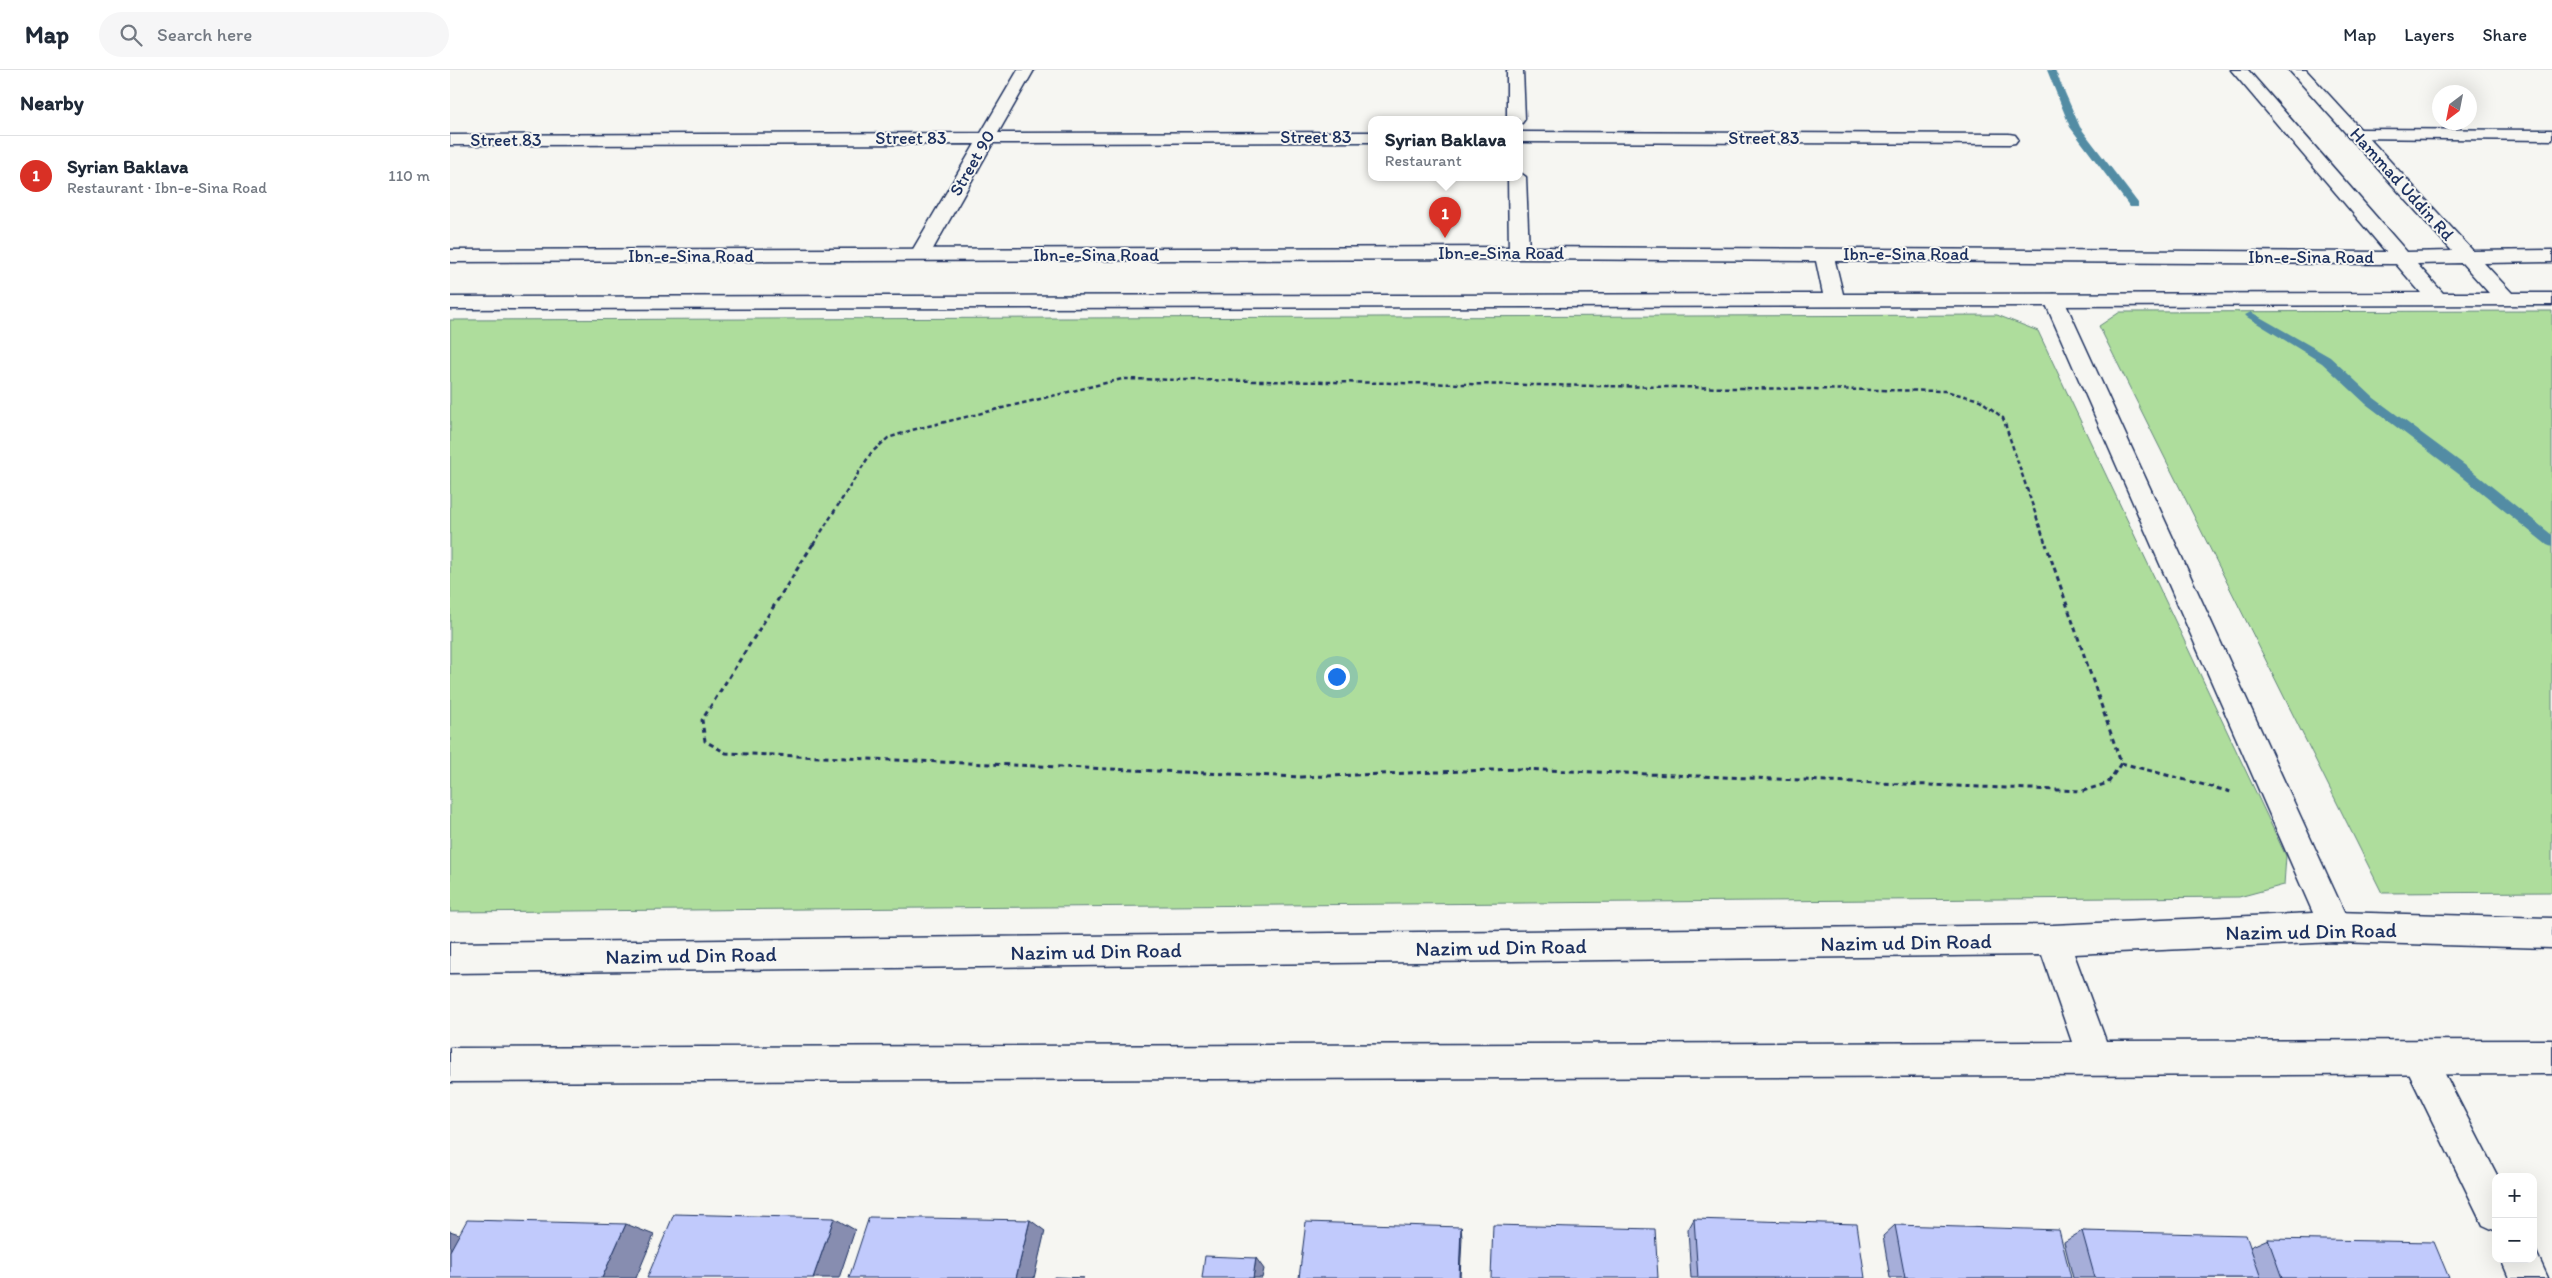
<!DOCTYPE html>
<meta charset="utf-8">
<style>
body{margin:0;font-family:Itim,sans-serif;background:#f6f6f7;color:#1f2937}
.controls{position:absolute;right:15px;bottom:15px;display:grid;overflow:hidden;border-radius:10px;box-shadow:0 5px 20px #0002}
.controls button{width:45px;height:45px;display:grid;place-items:center;padding:0;border:0;border-bottom:1px solid #e0e1e3;background:#fff;color:#1f2937;font:25px sans-serif}
.compass{position:absolute;left:1982px;top:15px;width:45px;height:45px;border-radius:50%;background:#fff;box-shadow:0 5px 20px #0002;rotate:212deg}
.you{position:absolute;left:886px;top:606px;width:18px;height:18px;margin:-12px;border:4px solid #fff;border-radius:50%;background:#1a73e8;box-shadow:0 0 0 8px #1a73e833}
.badge{display:grid;place-items:center;width:32px;height:32px;border-radius:50%;background:#d93025;color:#fff;font-size:16px;font-weight:700}
.pin{position:absolute;translate:-50% -41px;filter:drop-shadow(0 1px 2px #0008)}
.pin::after{content:'';position:absolute;top:26px;width:18px;height:15px;background:inherit;clip-path:polygon(0 0,100% 0,50% 100%)}
.popup{position:absolute;left:918px;top:46px;width:155px;height:65px;box-sizing:border-box;display:grid;place-content:center;border-radius:10px;background:#fff;filter:drop-shadow(0 1px 4px #0005);font-size:16px;white-space:nowrap;color:#747a83}
.popup b{font-size:19px;color:#1f2937}
.popup::after{content:'';position:absolute;left:50%;top:100%;margin-left:-10px;border:10px solid transparent;border-top-color:#fff}
.list{margin:0;padding:0;list-style:none}
h2{display:flex;justify-content:space-between;align-items:center;height:65px;margin:0;padding:0 20px;font-size:21px}
h2 small{font-size:16px;font-weight:400;color:#747a83}
.list li{display:grid;grid-template-columns:32px 1fr auto;gap:15px;align-items:center;box-sizing:border-box;height:80px;padding:0 20px;border-top:1px solid #e0e1e3}
.list b{display:block;font-size:19px;white-space:nowrap}
.list p{margin:0;font-size:16px;white-space:nowrap;color:#747a83}
.list em{font-size:16px;font-style:normal;color:#747a83}
.icon{flex:none;width:28px;height:28px;fill:none;stroke:currentColor;stroke-width:2;stroke-linecap:round;stroke-linejoin:round}
.map{position:relative;flex:none;width:2102px;height:1208px;overflow:hidden}
header{display:flex;align-items:center;gap:30px;box-sizing:border-box;height:70px;padding:0 25px;background:#fff;border-bottom:1px solid #e0e1e3}
header strong{font-size:24px}
nav{display:flex;gap:28px;margin-inline-start:auto;font-size:18px}
.search{width:350px;height:45px;background:#f6f6f7;display:flex;align-items:center;gap:12px;box-sizing:border-box;padding:0 18px;border-radius:28px;color:#747a83;font-size:19px}
main{display:flex}
aside{flex:1;background:#fff}
.map>svg:first-child{display:block}
.green{fill:#aedd9c;stroke:#64867d}
.lines{fill:none;stroke-linecap:round;stroke-linejoin:round}
.stream{fill:#538ca4;fill-rule:evenodd}
.street-casing{stroke:#1b2f5e;stroke-width:3}
.secondary-casing{stroke:#1b2f5e;stroke-width:3}
.primary-casing{stroke:#1b2f5e;stroke-width:3}
.path-far1{stroke:#1b2f5e;stroke-width:2.5;stroke-dasharray:4.5 3;stroke-linecap:butt}
.path{stroke:#1b2f5e;stroke-width:3;stroke-dasharray:5 4;stroke-linecap:butt}
.street{fill:#f6f6f2;fill-rule:evenodd}
.secondary{fill:#f6f6f2;fill-rule:evenodd}
.primary{fill:#f6f6f2;fill-rule:evenodd}
.wall{fill:#a6aed9;stroke:#1b2f5e}
.shaded-wall{fill:#878db0;stroke:#1b2f5e}
.building{fill:#c1cafc;stroke:#1b2f5e}
.labels{text-anchor:middle;dominant-baseline:central;stroke-width:4;stroke-linejoin:round;paint-order:stroke}
.far-street-label{font-size:18px;fill:#1b2f5e;stroke:#f6f6f2}
.street-label{font-size:21px;fill:#1b2f5e;stroke:#f6f6f2}
</style>
<header>
<strong>Map</strong>
<div class="search"><svg class="icon" aria-label="search" viewBox="0 0 24 24"><circle cx="10" cy="10" r="6"/><path d="M15 15l6 6"/></svg>Search here</div>
<nav><a>Map</a><a>Layers</a><a>Share</a></nav>
</header>
<main>
<aside>
<h2>Nearby<small></small></h2>
<ul class="list">
<li><span class="badge">1</span><div><b>Syrian Baklava</b><p>Restaurant · Ibn-e-Sina Road</p></div><em>110 m</em></li>
</ul>
</aside>
<div class="map">
<svg width="2102" height="1208" viewBox="0 0 2102 1208">
<rect width="100%" height="100%" fill="#f6f6f2"/>
<filter id="ink" filterUnits="userSpaceOnUse"><feTurbulence type="fractalNoise" baseFrequency=".02" numOctaves="2"/><feDisplacementMap in="SourceGraphic" scale="10" xChannelSelector="R" yChannelSelector="G"/><feConvolveMatrix kernelMatrix="1 2 1 2 8 2 1 2 1" color-interpolation-filters="sRGB"/></filter>
<g filter="url(#ink)">
<path class="green" d="M2102,241V822L1932,823L1649,256L1670,242Z
M1547,245L1588,261L1836,786L1834,815L1789,827L0,842V250Z"/>
<g class="lines">
<path class="stream" d="M1597,0H1605L1630,57L1688,133V137H1680L1620,57Z
M1801,242L1880,287L1924,328L2020,399L2102,465V477L2097,475L2010,405L1916,334L1872,293L1797,247L1795,245Z"/>
<defs>
<path id="street" d="M568,0H584L548,63L921,62V72L543,73L479,186L476,190H462L459,186L525,74L0,75V65L531,63Z
M1057,0H1073L1075,49L1072,53H1069V49H1057Z
M1905,59L2102,60V70L1899,68L1896,64L1899,60Z
M1069,62L1559,64L1565,65L1568,69L1565,73L1559,74L1069,72Z
M1069,102L1076,107L1079,183L1076,187H1062L1059,183L1058,107H1069Z
M1604,224L1611,226L1614,230L1896,846L1901,857L1896,868L1885,872L1874,868L1594,230L1597,226Z
M1968,970L1980,975L2048,1107H2046V1161L2033,1155L1951,987L1956,975Z
M2083,1175L2098,1208H2059L2051,1189H2083Z"/>
<path id="secondary" d="M1781,0H1798L1957,182L2002,181L1839,0H1856L2023,181L2102,180V192L2034,193L2062,223H2102V235L0,239V227L1373,224L1366,191L1069,189L0,192V180L1069,177L1936,182ZM1385,191L1946,194L1971,223L1393,224ZM2012,193L2039,223H1993L1967,194Z"/>
<path id="primary" d="M1885,842L2102,848V878L1885,872L1624,884L1656,971L2102,970V1004L0,1012V978L1622,972L1592,885L0,903V873L1603,855Z"/>
</defs>
<use href="#street" class="street-casing"/>
<use href="#secondary" class="secondary-casing"/>
<use href="#primary" class="primary-casing"/>
<path class="path-far1" d="M363,475L421,383L438,368L462,360L672,309L1495,321L1530,330L1553,348L1596,475"/>
<path class="path" d="M363,474L252,650L255,671L276,683L851,707L1068,699L1633,721L1658,713L1671,693L1596,474
M1671,693L1781,722"/>
<use href="#street" class="street"/>
<use href="#secondary" class="secondary"/>
<use href="#primary" class="primary"/>
</g>
<path class="wall" d="M1244,1149L1415,1208H1241L1238,1160Z
M1445,1155L1621,1208H1440L1433,1166Z
M1632,1161L1800,1177L1818,1169L1999,1208H1623L1614,1172Z"/>
<path class="shaded-wall" d="M384,1148L405,1160L389,1208H363Z
M580,1150L595,1161L584,1208H566Z
M176,1154L204,1165L186,1208H152Z
M1011,1157L1012,1168L1010,1208H1009Z
M0,1161L18,1167L0,1201Z
M806,1188L814,1199L812,1208H803Z"/>
<path class="building" d="M224,1144L384,1148L363,1208H197Z
M419,1147L580,1150L566,1208H399Z
M1244,1149L1407,1154L1415,1208H1248Z
M17,1150L176,1154L152,1208H0V1181Z
M856,1152L1011,1157L1009,1208H849Z
M1043,1155L1205,1159L1208,1208H1041Z
M1445,1155L1609,1160L1621,1208H1455Z
M1632,1161L1796,1165L1811,1208H1645Z
M1818,1169L1984,1172L1999,1208H1832Z
M755,1186L806,1188L803,1208H752Z
M604,1207L634,1208H603Z"/>
</g>
<g class="labels">
<g class="far-street-label">
<text x="866" y="67">Street 83</text>
<text x="461" y="68">Street 83</text>
<text x="1314" y="68">Street 83</text>
<text x="56" y="70">Street 83</text>
<text transform="translate(522 93) rotate(-60)">Street 90</text>
<text transform="translate(1952 114) rotate(48)">Hammad Uddin Rd</text>
<text x="1051" y="183">Ibn-e-Sina Road</text>
<text x="1456" y="184">Ibn-e-Sina Road</text>
<text x="646" y="185">Ibn-e-Sina Road</text>
<text x="241" y="186">Ibn-e-Sina Road</text>
<text x="1861" y="187">Ibn-e-Sina Road</text>
</g>
<g class="street-label">
<text transform="translate(1861 861) rotate(-1)">Nazim ud Din Road</text>
<text transform="translate(1456 872) rotate(-1)">Nazim ud Din Road</text>
<text transform="translate(1051 877) rotate(-1)">Nazim ud Din Road</text>
<text transform="translate(646 881) rotate(-1)">Nazim ud Din Road</text>
<text transform="translate(241 885) rotate(-1)">Nazim ud Din Road</text>
</g>
</g>
</svg>
<div class="controls">
<button>+</button>
<button>−</button>
</div>
<svg class="compass" viewBox="-18 -18 36 36"><path d="M0-13l5 13h-10z" fill="#e53935"/><path d="M0 13l5-13h-10z" fill="#747a83"/></svg>
<div class="you"></div>
<div class="pin badge" style="left:995px;top:168px">1</div>
<div class="popup"><b>Syrian Baklava</b>Restaurant</div>
</div>
</main>
